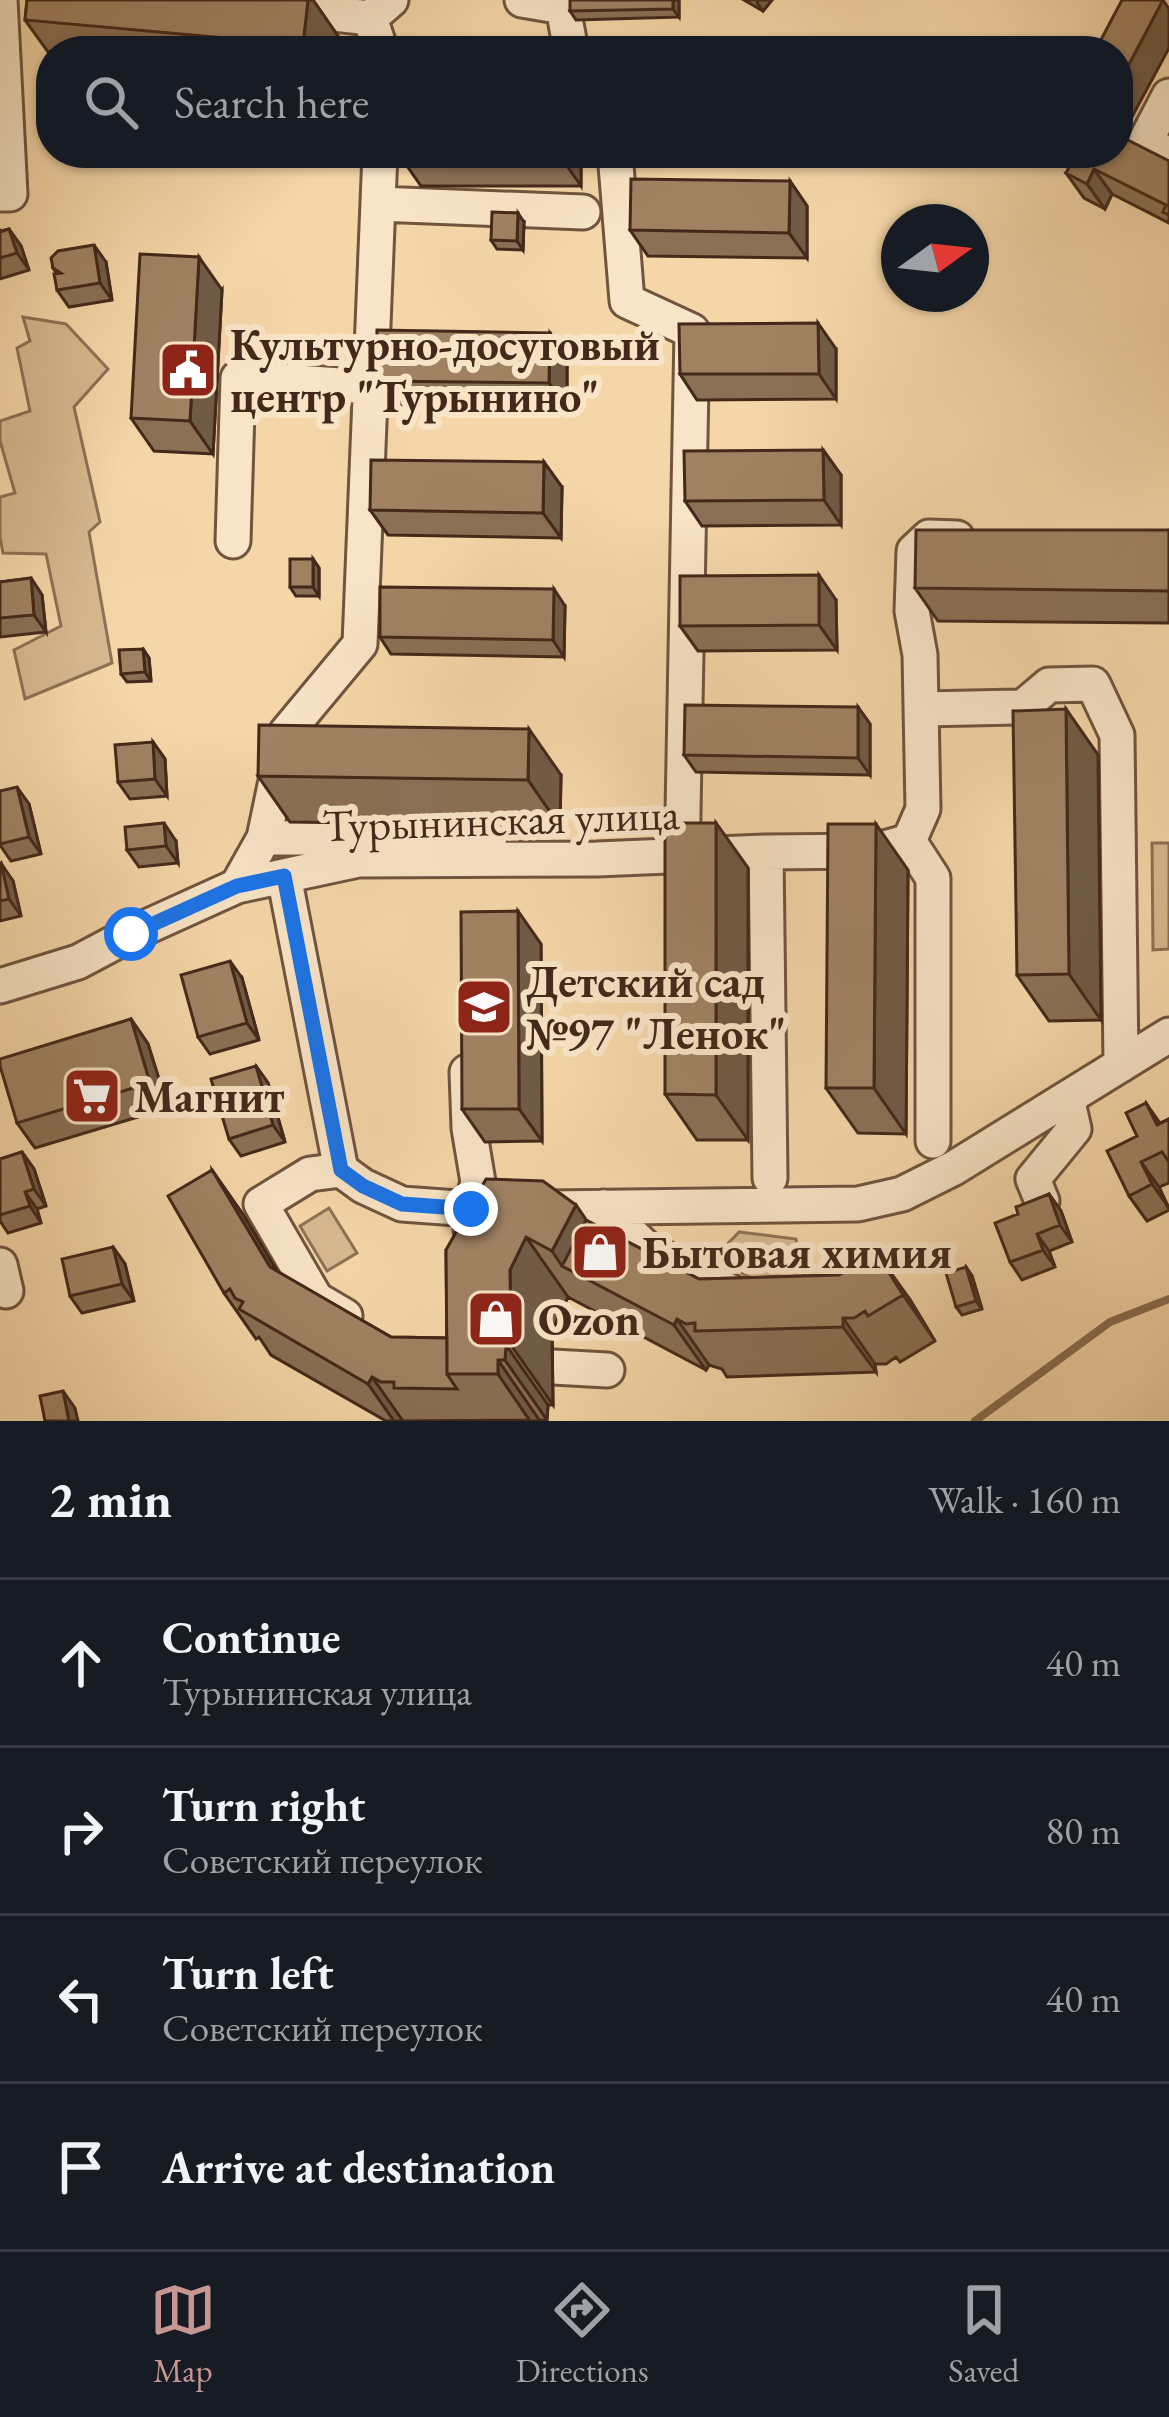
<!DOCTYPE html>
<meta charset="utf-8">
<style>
body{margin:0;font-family:"EB Garamond",serif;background:#20242c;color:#f1f3f6}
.compass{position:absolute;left:881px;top:204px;width:108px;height:108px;border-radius:50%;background:#171b24;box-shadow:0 3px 9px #0004;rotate:75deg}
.stop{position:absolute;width:36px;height:36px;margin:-27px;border:9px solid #1a73e8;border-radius:50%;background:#fff}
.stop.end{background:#1a73e8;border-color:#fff;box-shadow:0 3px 12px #0008}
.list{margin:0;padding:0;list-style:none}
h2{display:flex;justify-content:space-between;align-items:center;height:156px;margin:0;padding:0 48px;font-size:51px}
h2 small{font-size:39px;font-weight:400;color:#9ea1a6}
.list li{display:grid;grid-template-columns:78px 1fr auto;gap:36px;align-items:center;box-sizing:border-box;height:168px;padding:0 48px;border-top:3px solid #363941}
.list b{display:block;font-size:45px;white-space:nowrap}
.list p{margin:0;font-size:39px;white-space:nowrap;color:#9ea1a6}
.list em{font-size:39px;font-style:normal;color:#9ea1a6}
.icon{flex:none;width:66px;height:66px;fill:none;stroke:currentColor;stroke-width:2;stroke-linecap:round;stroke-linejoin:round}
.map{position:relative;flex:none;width:1169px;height:1421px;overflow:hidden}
.search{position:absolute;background:#171b24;box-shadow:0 3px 9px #0004;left:36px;right:36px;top:36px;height:132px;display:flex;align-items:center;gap:30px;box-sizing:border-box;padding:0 42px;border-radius:48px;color:#9ea1a6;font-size:45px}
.sheet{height:828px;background:#171b24}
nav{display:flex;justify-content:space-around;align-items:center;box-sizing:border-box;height:168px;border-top:3px solid #363941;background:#171b24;font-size:33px;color:#9ea1a6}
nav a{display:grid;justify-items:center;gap:6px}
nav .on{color:#c59692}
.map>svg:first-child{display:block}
.green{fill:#d7b890;stroke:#8e7054;stroke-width:3}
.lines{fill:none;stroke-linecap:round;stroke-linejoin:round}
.stream{stroke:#8a6d51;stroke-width:8}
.minor-casing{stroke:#70543d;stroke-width:39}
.minor{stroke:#f8e4c6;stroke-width:33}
.wall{fill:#8a7055;stroke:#442819;stroke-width:3}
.shaded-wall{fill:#705b45;stroke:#442819;stroke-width:3}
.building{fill:#a08263;stroke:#442819;stroke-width:3}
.route{stroke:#1a73e8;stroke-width:15}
.labels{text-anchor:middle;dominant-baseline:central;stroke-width:12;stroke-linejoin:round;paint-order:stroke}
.poi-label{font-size:45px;font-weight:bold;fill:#442819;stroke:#f8e4c6;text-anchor:start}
.street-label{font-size:45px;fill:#442819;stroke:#f8e4c6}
</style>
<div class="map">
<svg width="1169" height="1421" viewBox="0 0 1169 1421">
<rect width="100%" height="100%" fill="#f5d6a8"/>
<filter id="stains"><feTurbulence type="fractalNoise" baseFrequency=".00167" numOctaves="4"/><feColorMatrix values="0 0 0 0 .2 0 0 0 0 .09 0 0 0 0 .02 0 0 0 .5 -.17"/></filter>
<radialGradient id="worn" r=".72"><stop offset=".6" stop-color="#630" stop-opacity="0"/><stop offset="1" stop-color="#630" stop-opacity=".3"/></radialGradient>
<path class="green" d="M23,317L66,324L108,369L74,407L100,522L89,532L112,663L25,699L14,650L61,626L46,554L3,553L0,537V497L15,493L0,441V421L30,411L17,348L30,341Z
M1152,843H1169V949L1153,950Z
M329,1208L357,1253L327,1271L300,1226Z
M739,1232L796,1239L804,1277L759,1283L715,1257Z"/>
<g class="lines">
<path class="stream" d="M975,1421L1110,1322L1169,1299"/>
<defs>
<path id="minor" d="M207,0L370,18L391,0
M522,0L563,7V0
M563,7L571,51
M370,18L381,51
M1169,96L1145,142L1169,155
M615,153L627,301L692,331L682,866
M0,194H10L0,0
M378,204L583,212
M233,541L238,378L369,387
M922,709L1023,707L1049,685L1093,684L1117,735L1121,1065
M264,838L490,837
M909,841L933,878V1141
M766,852L770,1178
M284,876L341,1170L363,1186L402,1204L471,1209L858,1204L902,1194L954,1168L1169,1035
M237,886L264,838L286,733L360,644L380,153
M0,986L78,962L131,934L237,886L358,860L597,859L766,852L874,851L909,841L923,809L920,655L912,611L914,551L929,537L957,538
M467,1072L469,1128L478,1182L471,1209V1229
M341,1170L310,1174L261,1204L316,1299L345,1316
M1042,1201L1033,1179L1074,1129L1067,1098
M603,1207L648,1250L741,1297
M0,1265L6,1291
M553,1367L607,1370"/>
</defs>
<use href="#minor" class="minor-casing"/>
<use href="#minor" class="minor"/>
</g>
<path class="wall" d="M27,0H313L340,39L339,51H51V56L25,20Z
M679,0V17L576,20L570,11Z
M744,0H772L763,11Z
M398,153H581V186H421Z
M1169,161V223L1112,194L1105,209L1084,198L1066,173Z
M790,181L807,206V258L648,256L630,230Z
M524,222L523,250L497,249L491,240Z
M9,229L21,246L29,270L0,279V230L1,231Z
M106,262L112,300L69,307L57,290V274L53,268Z
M222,290L213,454L154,451L131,418Z
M550,333L567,358V408L394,406L376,381Z
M836,349V399L697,400L680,374Z
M823,450L841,475V525L702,526L685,501Z
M562,487L561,538L388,535L370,510Z
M1169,530V623L938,621L915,588Z
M313,559L319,568V596H296L290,587Z
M31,578L42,595L46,632L0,637V582Z
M836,600L837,650L698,651L680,626Z
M565,606L564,657L391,654L380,637Z
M143,649L149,658L151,681L127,682L121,674Z
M858,707L870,724V775L696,772L684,755Z
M1066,709L1098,755L1101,1020L1049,1021L1017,975Z
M153,742L165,759L167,796L130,799L118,782Z
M561,775L560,826L290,822L258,776Z
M0,791L29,804L41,854L11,861L0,845Z
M716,823L748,868V1140H697L665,1094Z
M176,841L178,863L139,867L127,850Z
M0,864L13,881L21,916L0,921Z
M908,870L906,1134L858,1133L826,1088Z
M541,944L542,1141L485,1142L462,1109Z
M242,978L259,1040L210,1054L198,1037Z
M131,1019L148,1044L168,1108L35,1148L17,1123Z
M256,1066L268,1083L285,1142L241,1156L229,1139Z
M1146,1103L1160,1123L1169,1119V1183L1159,1187L1169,1210L1147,1221L1129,1196L1137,1136Z
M22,1152L34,1169L46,1206L37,1209L41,1223L8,1233L0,1221V1159Z
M212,1170L244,1216L277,1272L391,1337L447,1338L446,1250L576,1205L586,1220L699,1279L839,1275L909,1298L935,1341L900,1362L896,1357L886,1364H875L876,1372L727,1377L722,1369L709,1365L706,1370L568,1297L552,1331L553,1405H548L547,1420L386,1421L271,1355L259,1337L256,1339L224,1293Z
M1049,1194L1061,1211L1072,1242L1049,1251L1055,1267L1022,1280L1010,1262L1018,1214Z
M113,1247L125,1264L134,1301L82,1313L70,1296Z
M966,1267L972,1276L982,1309L962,1315L956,1307Z"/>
<path class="shaded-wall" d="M308,0H313L340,39L339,51H308L303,45Z
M673,0H679V17L673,9Z
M759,0H772L763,11L757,3Z
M1163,0L1169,9V48L1125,130L1118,120V85Z
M558,153H581V186Z
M1094,169L1112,194L1105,209L1087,184Z
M790,181L807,206V258L789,233Z
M518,213L524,222L523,250L517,241Z
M9,229L21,246L29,270L17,253Z
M94,245L106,262L112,300L100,283Z
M199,257L222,290L213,454L190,421Z
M818,323L836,349V399L819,374Z
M550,333L567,358V408L549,383Z
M823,450L841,475V525L824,500Z
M544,462L562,487L561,538L543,513Z
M313,559L319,568V596L313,587Z
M819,575L836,600L837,650L819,625Z
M31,578L42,595L46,632L34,615Z
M554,589L565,606L564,657L553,640Z
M143,649L149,658L151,681L145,672Z
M858,707L870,724V775L858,758Z
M1066,709L1098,755L1101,1020L1069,974Z
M529,729L561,775L560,826L528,780Z
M153,742L165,759L167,796L155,779Z
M17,787L29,804L41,854L29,837Z
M164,823L176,841L178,863L166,846Z
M716,823L748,868V1140L716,1095Z
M876,824L908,870L906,1134L874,1088Z
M1,863L13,881L21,916L9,899Z
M518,911L541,944L542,1141L519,1109Z
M230,961L242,978L259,1040L247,1023Z
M131,1019L148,1044L168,1108L150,1083Z
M256,1066L268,1083L285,1142L273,1125Z
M22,1152L34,1169L46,1206L34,1189Z
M1141,1162L1159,1187L1169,1208L1152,1184Z
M212,1170L244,1216L302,1313L270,1267Z
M25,1192L37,1209L41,1223L30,1206Z
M1049,1194L1061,1211L1072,1242L1060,1225Z
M576,1205L618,1266H562L552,1251Z
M1037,1234L1049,1251L1055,1267L1043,1250Z
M526,1237L568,1297L552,1331L553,1405L511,1345L510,1270Z
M113,1247L125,1264L134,1301L122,1284Z
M876,1252L909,1298L935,1341L903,1295Z
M966,1267L972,1276L982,1309L976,1301Z
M843,1318L875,1364L876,1372L843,1327Z
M677,1319L709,1365L706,1370L674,1325Z
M506,1345L548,1405L547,1420L505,1360Z
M498,1360L540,1421H530L498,1374Z
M372,1377L403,1421H394L368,1384Z
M63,1391L75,1408L78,1421H69Z"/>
<path class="building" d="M27,0H308L303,45L25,20Z
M570,0H673V9L570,11Z
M1122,0H1163L1118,85V51H1095Z
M1118,135L1169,161V215L1163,212L1166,205L1094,169L1087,184L1066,173L1076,153H1118Z
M631,179L790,181L789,233L630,230Z
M492,212L518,213L517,241L491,240Z
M9,229L17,253L0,258V232Z
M94,245L100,283L57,290L54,274L61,273L53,268L51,258L58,251Z
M140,254L199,257L190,421L131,418Z
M818,323L819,374H680L679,324Z
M377,330L550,333L549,383L376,381Z
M823,450L824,500L685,501L684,451Z
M371,460L544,462L543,513L370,510Z
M916,530H1169V591L915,588Z
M290,559H313V587H290Z
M819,575V625L680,626V576Z
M31,578L34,615L0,618V582Z
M380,587L554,589L553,640L380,637Z
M143,649L145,672L121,674L119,650Z
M685,705L858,707V758L684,755Z
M1066,709L1069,974L1017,975L1013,711Z
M259,725L529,729L528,780L258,776Z
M153,742L155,779L118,782L115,745Z
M17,787L29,837L0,844V791Z
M164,823L166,846L127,850L125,827Z
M665,823H716V1095L665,1094Z
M828,824H876L874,1088H826Z
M1,863L9,899L0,901V864Z
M518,911L519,1109H462L461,912Z
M230,961L247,1023L198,1037L181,975Z
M131,1019L150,1083L17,1123L0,1066V1059Z
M256,1066L273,1125L229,1139L211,1079Z
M1146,1103L1157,1125L1169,1119V1162L1162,1152L1141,1162L1152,1184L1129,1196L1107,1151L1137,1136L1126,1113Z
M22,1152L34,1189L25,1192L30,1206L0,1215V1159Z
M212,1170L270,1267L391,1337L447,1338V1374L457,1389L394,1388V1382H381L372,1377L368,1384L239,1309L243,1302L235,1298L230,1289L224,1293L168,1196Z
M486,1179L543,1181L576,1205L552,1251L526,1237L510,1270L511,1345H506L505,1360H498V1374H447L446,1250Z
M1049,1194L1060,1225L1037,1234L1043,1250L1010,1262L995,1223L1018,1214L1016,1207Z
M586,1220L699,1279L839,1275L876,1252L903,1295L868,1316L865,1311L854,1318H843V1327L695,1331V1323L686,1324L677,1319L674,1325L562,1266Z
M113,1247L122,1284L70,1296L62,1259Z
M966,1267L976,1301L956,1307L946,1273Z
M63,1391L69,1421H45L40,1396Z"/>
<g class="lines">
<path class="route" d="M131,934L237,886L284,876L341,1170L363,1186L402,1204L471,1209"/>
</g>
<defs>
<symbol id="civic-square" viewBox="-11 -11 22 22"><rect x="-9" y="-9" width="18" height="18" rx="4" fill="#8f2418" stroke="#f8e4c6"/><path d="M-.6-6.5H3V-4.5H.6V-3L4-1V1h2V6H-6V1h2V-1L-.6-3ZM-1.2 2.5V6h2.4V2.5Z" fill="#fff"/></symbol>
<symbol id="school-square" viewBox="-11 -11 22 22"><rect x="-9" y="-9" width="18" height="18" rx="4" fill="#8f2418" stroke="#f8e4c6"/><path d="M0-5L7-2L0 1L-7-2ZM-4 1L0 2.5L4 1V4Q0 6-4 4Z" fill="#fff"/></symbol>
<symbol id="supermarket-square" viewBox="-11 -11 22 22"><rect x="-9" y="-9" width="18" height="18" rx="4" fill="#8f2418" stroke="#f8e4c6"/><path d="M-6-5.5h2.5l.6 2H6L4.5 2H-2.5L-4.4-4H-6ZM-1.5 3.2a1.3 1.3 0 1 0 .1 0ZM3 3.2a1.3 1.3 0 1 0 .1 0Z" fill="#fff"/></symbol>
<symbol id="shop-square" viewBox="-11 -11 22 22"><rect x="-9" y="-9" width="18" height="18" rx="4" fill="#8f2418" stroke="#f8e4c6"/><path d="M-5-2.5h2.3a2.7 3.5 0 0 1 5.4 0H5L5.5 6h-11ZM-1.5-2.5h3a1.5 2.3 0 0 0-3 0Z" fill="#fff"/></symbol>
</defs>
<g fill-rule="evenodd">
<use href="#civic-square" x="155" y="337" width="66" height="66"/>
<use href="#school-square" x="451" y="974" width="66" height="66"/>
<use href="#supermarket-square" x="59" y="1063" width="66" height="66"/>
<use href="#shop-square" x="567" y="1219" width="66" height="66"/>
<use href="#shop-square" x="463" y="1286" width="66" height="66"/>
</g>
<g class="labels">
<g class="poi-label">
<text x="230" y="344">Культурно-досуговый<tspan x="230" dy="52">центр "Турынино"</tspan></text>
<text x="526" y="981">Детский сад<tspan x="526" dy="52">№97 "Ленок"</tspan></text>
<text x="134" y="1096">Магнит</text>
<text x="642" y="1252">Бытовая химия</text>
<text x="538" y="1319">Ozon</text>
</g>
<g class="street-label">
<text transform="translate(501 819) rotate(-2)">Турынинская улица</text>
</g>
</g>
<rect width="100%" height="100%" filter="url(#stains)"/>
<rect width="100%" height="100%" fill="url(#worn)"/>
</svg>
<svg class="compass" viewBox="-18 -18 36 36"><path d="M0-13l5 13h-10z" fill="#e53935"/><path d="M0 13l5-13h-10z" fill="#9ea1a6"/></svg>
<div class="stop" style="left:131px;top:934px"></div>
<div class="stop end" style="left:471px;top:1209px"></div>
<div class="search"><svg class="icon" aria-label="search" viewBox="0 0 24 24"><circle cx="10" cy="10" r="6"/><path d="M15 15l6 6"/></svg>Search here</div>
</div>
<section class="sheet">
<h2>2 min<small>Walk · 160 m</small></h2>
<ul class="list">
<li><svg class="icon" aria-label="ahead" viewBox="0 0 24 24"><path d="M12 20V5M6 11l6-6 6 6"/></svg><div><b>Continue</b><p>Турынинская улица</p></div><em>40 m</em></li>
<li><svg class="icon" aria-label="right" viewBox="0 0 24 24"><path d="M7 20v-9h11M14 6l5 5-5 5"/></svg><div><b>Turn right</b><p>Советский переулок</p></div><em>80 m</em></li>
<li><svg class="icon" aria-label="left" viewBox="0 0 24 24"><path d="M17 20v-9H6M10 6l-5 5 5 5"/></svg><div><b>Turn left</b><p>Советский переулок</p></div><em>40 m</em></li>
<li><svg class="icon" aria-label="arrive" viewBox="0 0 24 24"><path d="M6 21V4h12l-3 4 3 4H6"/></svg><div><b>Arrive at destination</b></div></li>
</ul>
</section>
<nav>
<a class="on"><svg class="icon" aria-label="map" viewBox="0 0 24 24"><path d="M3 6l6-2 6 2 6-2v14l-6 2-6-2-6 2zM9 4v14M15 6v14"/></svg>Map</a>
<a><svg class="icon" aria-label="directions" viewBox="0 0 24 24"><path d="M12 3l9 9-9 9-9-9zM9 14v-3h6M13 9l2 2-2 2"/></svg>Directions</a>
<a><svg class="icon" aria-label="saved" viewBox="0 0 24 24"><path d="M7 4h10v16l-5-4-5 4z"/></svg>Saved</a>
</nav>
